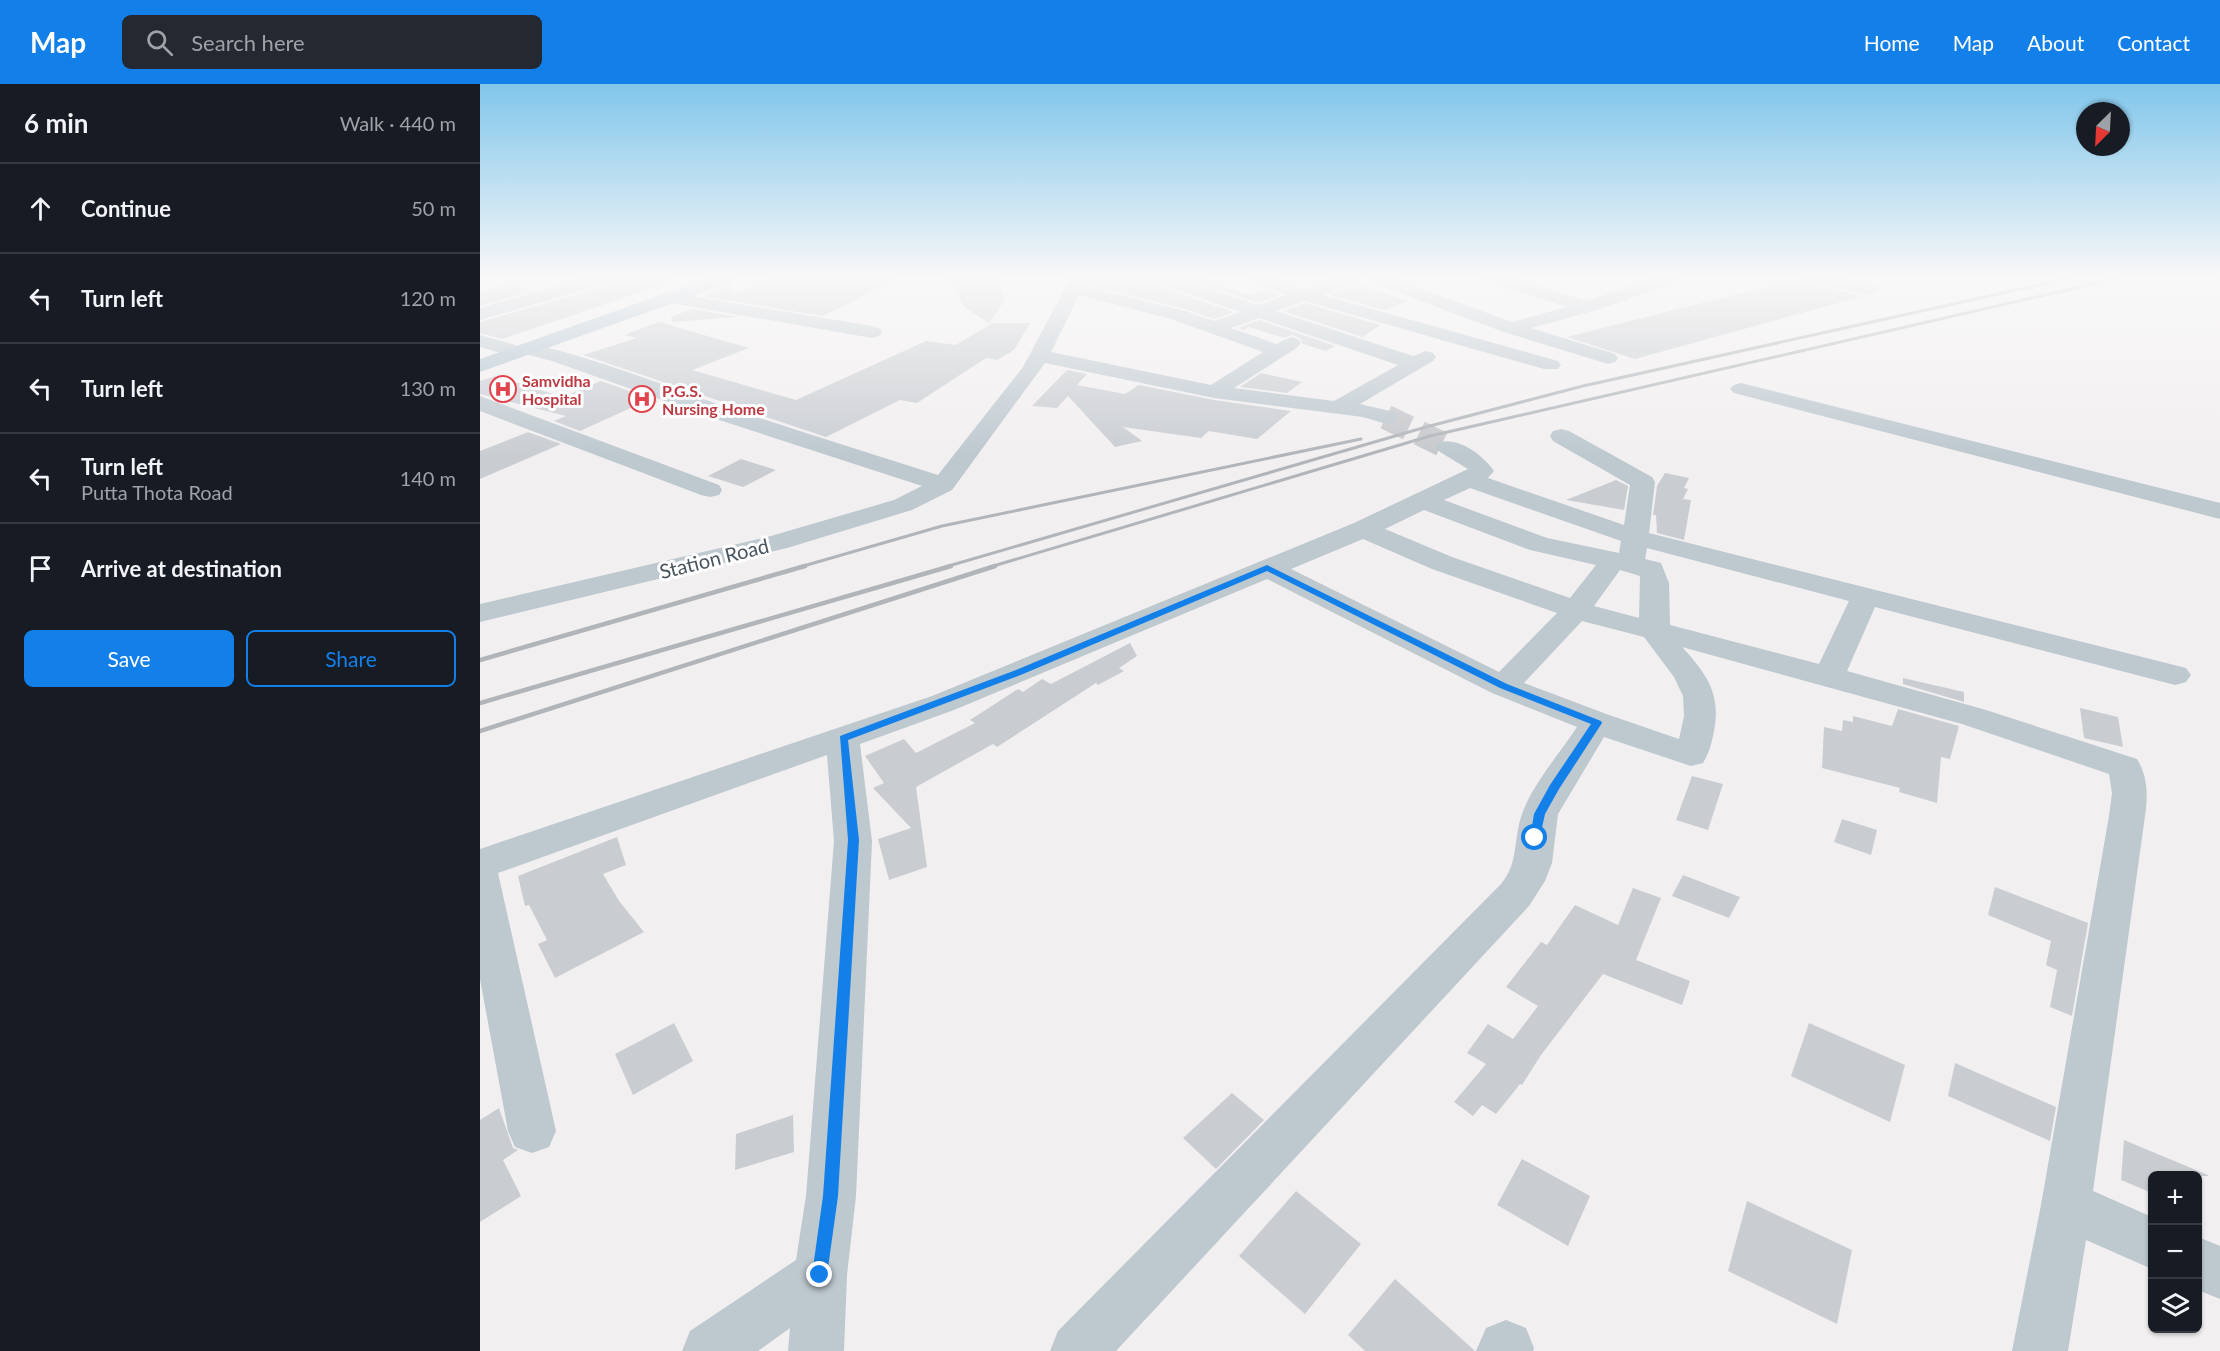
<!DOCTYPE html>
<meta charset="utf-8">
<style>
body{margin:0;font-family:Lato,sans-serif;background:#242831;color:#f1f3f6}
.controls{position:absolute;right:18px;bottom:18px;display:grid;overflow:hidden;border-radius:9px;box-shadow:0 2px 4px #0004}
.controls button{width:54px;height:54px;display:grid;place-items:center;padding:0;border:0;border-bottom:2px solid #363941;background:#171b24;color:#f1f3f6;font:30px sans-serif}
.compass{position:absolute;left:1596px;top:18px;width:54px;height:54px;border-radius:50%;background:#171b24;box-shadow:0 2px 4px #0004;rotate:204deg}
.stop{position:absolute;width:18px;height:18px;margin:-14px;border:4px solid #1380e9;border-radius:50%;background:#fff}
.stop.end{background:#1380e9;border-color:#fff;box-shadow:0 2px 6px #0008}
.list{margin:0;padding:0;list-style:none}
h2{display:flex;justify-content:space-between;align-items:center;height:78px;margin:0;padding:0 24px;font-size:26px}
h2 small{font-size:20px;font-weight:400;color:#9ea1a6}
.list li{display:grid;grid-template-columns:39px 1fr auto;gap:18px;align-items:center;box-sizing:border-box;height:90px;padding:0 24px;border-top:2px solid #363941}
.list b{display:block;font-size:22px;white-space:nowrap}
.list p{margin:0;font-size:20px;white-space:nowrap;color:#9ea1a6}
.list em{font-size:20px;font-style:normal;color:#9ea1a6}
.actions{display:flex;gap:12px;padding:18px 24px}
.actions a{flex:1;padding:14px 0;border:2px solid #1380e9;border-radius:9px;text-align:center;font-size:21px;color:#1380e9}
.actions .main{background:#1380e9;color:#fff}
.icon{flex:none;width:33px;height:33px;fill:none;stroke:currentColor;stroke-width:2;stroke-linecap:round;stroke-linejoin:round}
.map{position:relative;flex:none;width:1740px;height:1267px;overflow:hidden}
header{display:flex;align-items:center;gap:36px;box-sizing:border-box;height:84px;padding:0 30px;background:#1380e9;color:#fff}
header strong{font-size:28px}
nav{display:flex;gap:33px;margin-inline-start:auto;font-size:21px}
.search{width:420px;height:54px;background:#242831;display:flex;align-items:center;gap:15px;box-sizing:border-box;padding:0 21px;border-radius:9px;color:#9ea1a6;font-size:22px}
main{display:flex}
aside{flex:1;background:#171b24}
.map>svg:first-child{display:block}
.building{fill:#c9cdd2}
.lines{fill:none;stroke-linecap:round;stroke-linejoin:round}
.minor-tunnel{stroke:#c7c8cc;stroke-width:25;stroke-dasharray:25 12;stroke-linecap:butt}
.minor{fill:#bdc8cf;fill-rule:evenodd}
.major{fill:#aec1cf;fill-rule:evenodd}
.rail-far1{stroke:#b1b5ba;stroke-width:3}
.rail{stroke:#b1b5ba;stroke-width:4.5}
.route{fill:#1380e9}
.labels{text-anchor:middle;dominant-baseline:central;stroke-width:6;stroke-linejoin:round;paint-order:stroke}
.far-health-label{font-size:16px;font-weight:bold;fill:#be3a42;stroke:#fff;text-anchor:start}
.street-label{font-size:20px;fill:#47545e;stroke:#fff}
</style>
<header>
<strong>Map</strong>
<div class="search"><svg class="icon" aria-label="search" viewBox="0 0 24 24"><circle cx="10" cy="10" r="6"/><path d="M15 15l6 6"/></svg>Search here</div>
<nav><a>Home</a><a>Map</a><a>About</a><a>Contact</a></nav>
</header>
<main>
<aside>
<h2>6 min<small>Walk · 440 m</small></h2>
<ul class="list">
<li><svg class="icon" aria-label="ahead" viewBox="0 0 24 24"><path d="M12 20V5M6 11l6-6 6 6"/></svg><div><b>Continue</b></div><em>50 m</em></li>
<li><svg class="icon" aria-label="left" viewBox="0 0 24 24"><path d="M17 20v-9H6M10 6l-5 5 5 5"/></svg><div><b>Turn left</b></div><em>120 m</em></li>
<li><svg class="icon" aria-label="left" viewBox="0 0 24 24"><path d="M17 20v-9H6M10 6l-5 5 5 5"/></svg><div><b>Turn left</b></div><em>130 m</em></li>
<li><svg class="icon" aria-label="left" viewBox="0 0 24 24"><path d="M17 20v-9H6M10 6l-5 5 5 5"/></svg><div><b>Turn left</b><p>Putta Thota Road</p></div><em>140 m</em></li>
<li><svg class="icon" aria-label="arrive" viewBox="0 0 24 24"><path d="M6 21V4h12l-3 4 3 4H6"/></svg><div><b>Arrive at destination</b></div></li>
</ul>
<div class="actions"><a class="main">Save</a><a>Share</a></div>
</aside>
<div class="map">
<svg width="1740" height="1267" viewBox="0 0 1740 1267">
<rect width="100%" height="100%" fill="#f2eff0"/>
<path class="building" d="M133,195H187V199L22,255L0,249V238L129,201Z
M294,195H417L343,232L227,213L226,210L251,200L253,210Z
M470,195H518L525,216L509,239L483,222Z
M610,195H670L674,201L754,228L734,235L706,225L607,201Z
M707,195H726L769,211L785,206L800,211L778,219Z
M1313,196L1383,212L1155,275L1087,253Z
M30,199L54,207L0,222V208Z
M878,201L928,217L904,226L850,211Z
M825,219L900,241L883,253L803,227Z
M212,225L258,233L192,238L191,233Z
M779,236L855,262L846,267L823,260L820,254L812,251L804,254L769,243L764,246L758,244Z
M179,238L269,264L212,286L316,316L446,257L476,261L513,239H550L534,266L517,276L506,274L437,319L420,316L346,353L103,271L157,254L144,251Z
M587,286L607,290L597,301L645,310L659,301L734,316L811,327L777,355L729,347L721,354L643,343L662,357L635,363L588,312L577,324L552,322Z
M781,289L822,298L807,309L760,303Z
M15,292L83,313L121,297L178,317L162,324L155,322L100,347L74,337L86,332L0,310V297Z
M48,348L81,360L0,395V367Z
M261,375L296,386L263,403L228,392Z
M1185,389L1209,394L1204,404L1208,405L1203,415L1211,416L1204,456L1177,449L1176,431H1173L1177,402Z
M1136,396L1148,402L1144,426L1086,416Z
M650,559L657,572L639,584L644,587L618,601L616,599L517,663L513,660L436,703L447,783L409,796L398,755L431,744L393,704L404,699L385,672L424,655L436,669L495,639L490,636L538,605L543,608L562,595L571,600Z
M1423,594L1484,608V618L1423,600Z
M1600,624L1638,633L1643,663L1604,654Z
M1418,625L1479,642L1470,675L1461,673L1457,719L1419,708L1420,704L1342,684L1344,643L1362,647L1363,636L1373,638V632L1412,642Z
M1212,692L1243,700L1228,746L1196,736Z
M1362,735L1397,746L1391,771L1354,758Z
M137,753L146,781L123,790L139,817L164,848L75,894L58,860L67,856L49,821L45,822L38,792Z
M1203,791L1260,813L1249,834L1192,812Z
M1515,803L1608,839L1592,932L1570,923L1577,886L1566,881L1571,857L1508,831Z
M1153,804L1181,814L1156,876L1210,897L1202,921L1123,890L1061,971L1042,1001L1040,1000L1016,1030L1002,1021L993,1032L974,1018L1006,980L987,969L1008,940L1033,955L1058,922L1026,903L1061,858L1067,861L1095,821L1138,841Z
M194,939L213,977L153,1011L135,970Z
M1329,939L1425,981L1410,1038L1311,992Z
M1475,979L1576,1023L1570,1057L1468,1012Z
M752,1009L784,1036L736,1085L703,1054Z
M19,1024L33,1064L38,1066L23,1076L41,1112L0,1138V1036Z
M313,1031L314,1068L255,1086L256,1050Z
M1644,1056L1728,1091V1092H1672V1109L1641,1096Z
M1042,1075L1110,1112L1088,1162L1017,1121Z
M816,1107L881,1160L825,1230L759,1172Z
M1267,1117L1372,1166L1357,1240L1248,1187Z
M915,1195L994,1266V1267H885L868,1251Z"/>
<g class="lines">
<path class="minor-tunnel" d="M906,333L968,363"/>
<path class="minor" d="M103,195H131L128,199L0,236V224Z
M590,195H608L604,202L705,227L734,237L761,228L675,199L672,195H699L778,221L807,211L771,199L768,195H794L824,205L854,195H880L877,199L842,211L1078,277L1081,281L1078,285H1064L825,217L796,227L933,272L946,267L953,269L956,273L953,277L880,320L914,328L917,333L914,338L906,340L883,333L734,314L565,279L472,406L432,426L307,464L0,538V520L291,452L414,416L442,402L233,334L72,277L41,269L38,265L41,261C66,255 215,313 249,324C319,347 388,369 458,391L543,283ZM599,211L691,235L783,268L731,301L571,268ZM779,234L918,281L854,317L754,304L818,263L821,259L818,255L811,253L796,260L751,244Z
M890,195H915L1032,238L1087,223L1010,199L1007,195H1034L1107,217L1172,195H1198L1195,199L1113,227L1051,244L1135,270L1138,274L1135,278L1128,280L1024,248L893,199Z
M1326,195H1361L1395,202L1398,206L1395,210L1389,211L1329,199Z
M191,209L392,242L399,244L402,248L399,252L392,254L185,218L182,214L185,210Z
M0,251L35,261L38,265L35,269L28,271L0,263Z
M1261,299L1740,419V435L1254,309L1250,305L1254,301Z
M0,312L239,401L242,406L239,411L230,413L221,411L0,327Z
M1081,345L1089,347L1172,393L1175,398L1169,449L1706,584L1711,591L1706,598L1695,601L1395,523L1367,587L1506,626L1657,675C1668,693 1668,712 1665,732L1613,1107L1672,1133V1185L1606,1156L1588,1267H1532L1561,1121L1629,732L1632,709L1629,690L1482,640L1202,563C1229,592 1242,613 1233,652C1231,662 1228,671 1223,679L1211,682L1124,653L1078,730L1072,779L1065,797L1049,822L636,1267H570L578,1247L1021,800C1039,779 1033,755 1042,730C1052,701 1080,669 1097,643L1012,609L787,495L474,626L380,660L392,757L376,1112L367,1191L364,1267H308L310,1244L278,1267H202L210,1247L316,1176L326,1112L354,757L347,671L18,789L76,1047L69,1063L52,1069L35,1063L28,1047L0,895V765L452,612L874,439L988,385L960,368L956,363L960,358C979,353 1003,371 1014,387L1008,394L1144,441L1150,401L1073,357L1070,352L1073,347ZM990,404L1141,457L1139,469L1067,454L964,416ZM944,426L1050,466L1116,481L1090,514L972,473L905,445ZM883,455L952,485L1077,529L1019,588L811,485ZM1167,464L1369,517L1339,580L1190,541L1189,499L1181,479L1165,475ZM1140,486L1160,492L1159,534L1114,522ZM1102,537L1164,553L1194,593L1203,612L1204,632L1199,655L1129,631L1044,599Z
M1718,1153L1740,1162V1215L1718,1206Z
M1026,1236L1046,1244L1054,1264L1053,1267H996L1006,1244Z"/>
<path class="major" d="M226,195H252L249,199L0,288V275Z"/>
<path class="rail-far1" d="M320,483L462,442L881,355
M465,483L946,343L1103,302L1586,195
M510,483L950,352L1635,195"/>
<path class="rail" d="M0,576L325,482
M0,619L471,482
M0,647L515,482"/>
</g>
<linearGradient id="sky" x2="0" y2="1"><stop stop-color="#81c6eb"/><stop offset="0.52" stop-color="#f9f8f8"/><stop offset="1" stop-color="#f9f8f8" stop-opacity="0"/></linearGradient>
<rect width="1740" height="372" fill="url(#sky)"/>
<path class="route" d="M787,481L1027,600L1121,637L1122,639L1079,705L1065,730L1059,757L1055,758L1050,754L1054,730L1070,701L1111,640L1020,604L787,487L543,590L368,656L379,756L358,1112L347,1191L345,1197L340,1199L334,1197L332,1191L343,1112L368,756L360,652L536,586Z"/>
<defs>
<symbol id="hospital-ring" viewBox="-11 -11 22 22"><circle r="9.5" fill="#fff" stroke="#e0444e" stroke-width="1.5"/><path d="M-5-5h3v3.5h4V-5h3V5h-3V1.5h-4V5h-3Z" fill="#e0444e"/></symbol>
</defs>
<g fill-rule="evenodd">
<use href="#hospital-ring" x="8" y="290" width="30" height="30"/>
<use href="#hospital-ring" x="147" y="300" width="30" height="30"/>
</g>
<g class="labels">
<g class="far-health-label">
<text x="42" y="296">Samvidha<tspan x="42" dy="18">Hospital</tspan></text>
<text x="182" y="306">P.G.S.<tspan x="182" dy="18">Nursing Home</tspan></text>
</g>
<g class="street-label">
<text transform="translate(234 474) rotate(-14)">Station Road</text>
</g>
</g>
</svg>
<div class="controls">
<button>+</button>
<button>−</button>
<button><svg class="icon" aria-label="layers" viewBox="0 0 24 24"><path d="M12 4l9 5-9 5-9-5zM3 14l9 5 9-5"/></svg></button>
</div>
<svg class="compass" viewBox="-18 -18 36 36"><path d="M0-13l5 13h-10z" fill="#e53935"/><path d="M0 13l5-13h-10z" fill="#9ea1a6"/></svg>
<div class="stop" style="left:1055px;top:754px"></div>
<div class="stop end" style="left:340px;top:1191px"></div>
</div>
</main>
